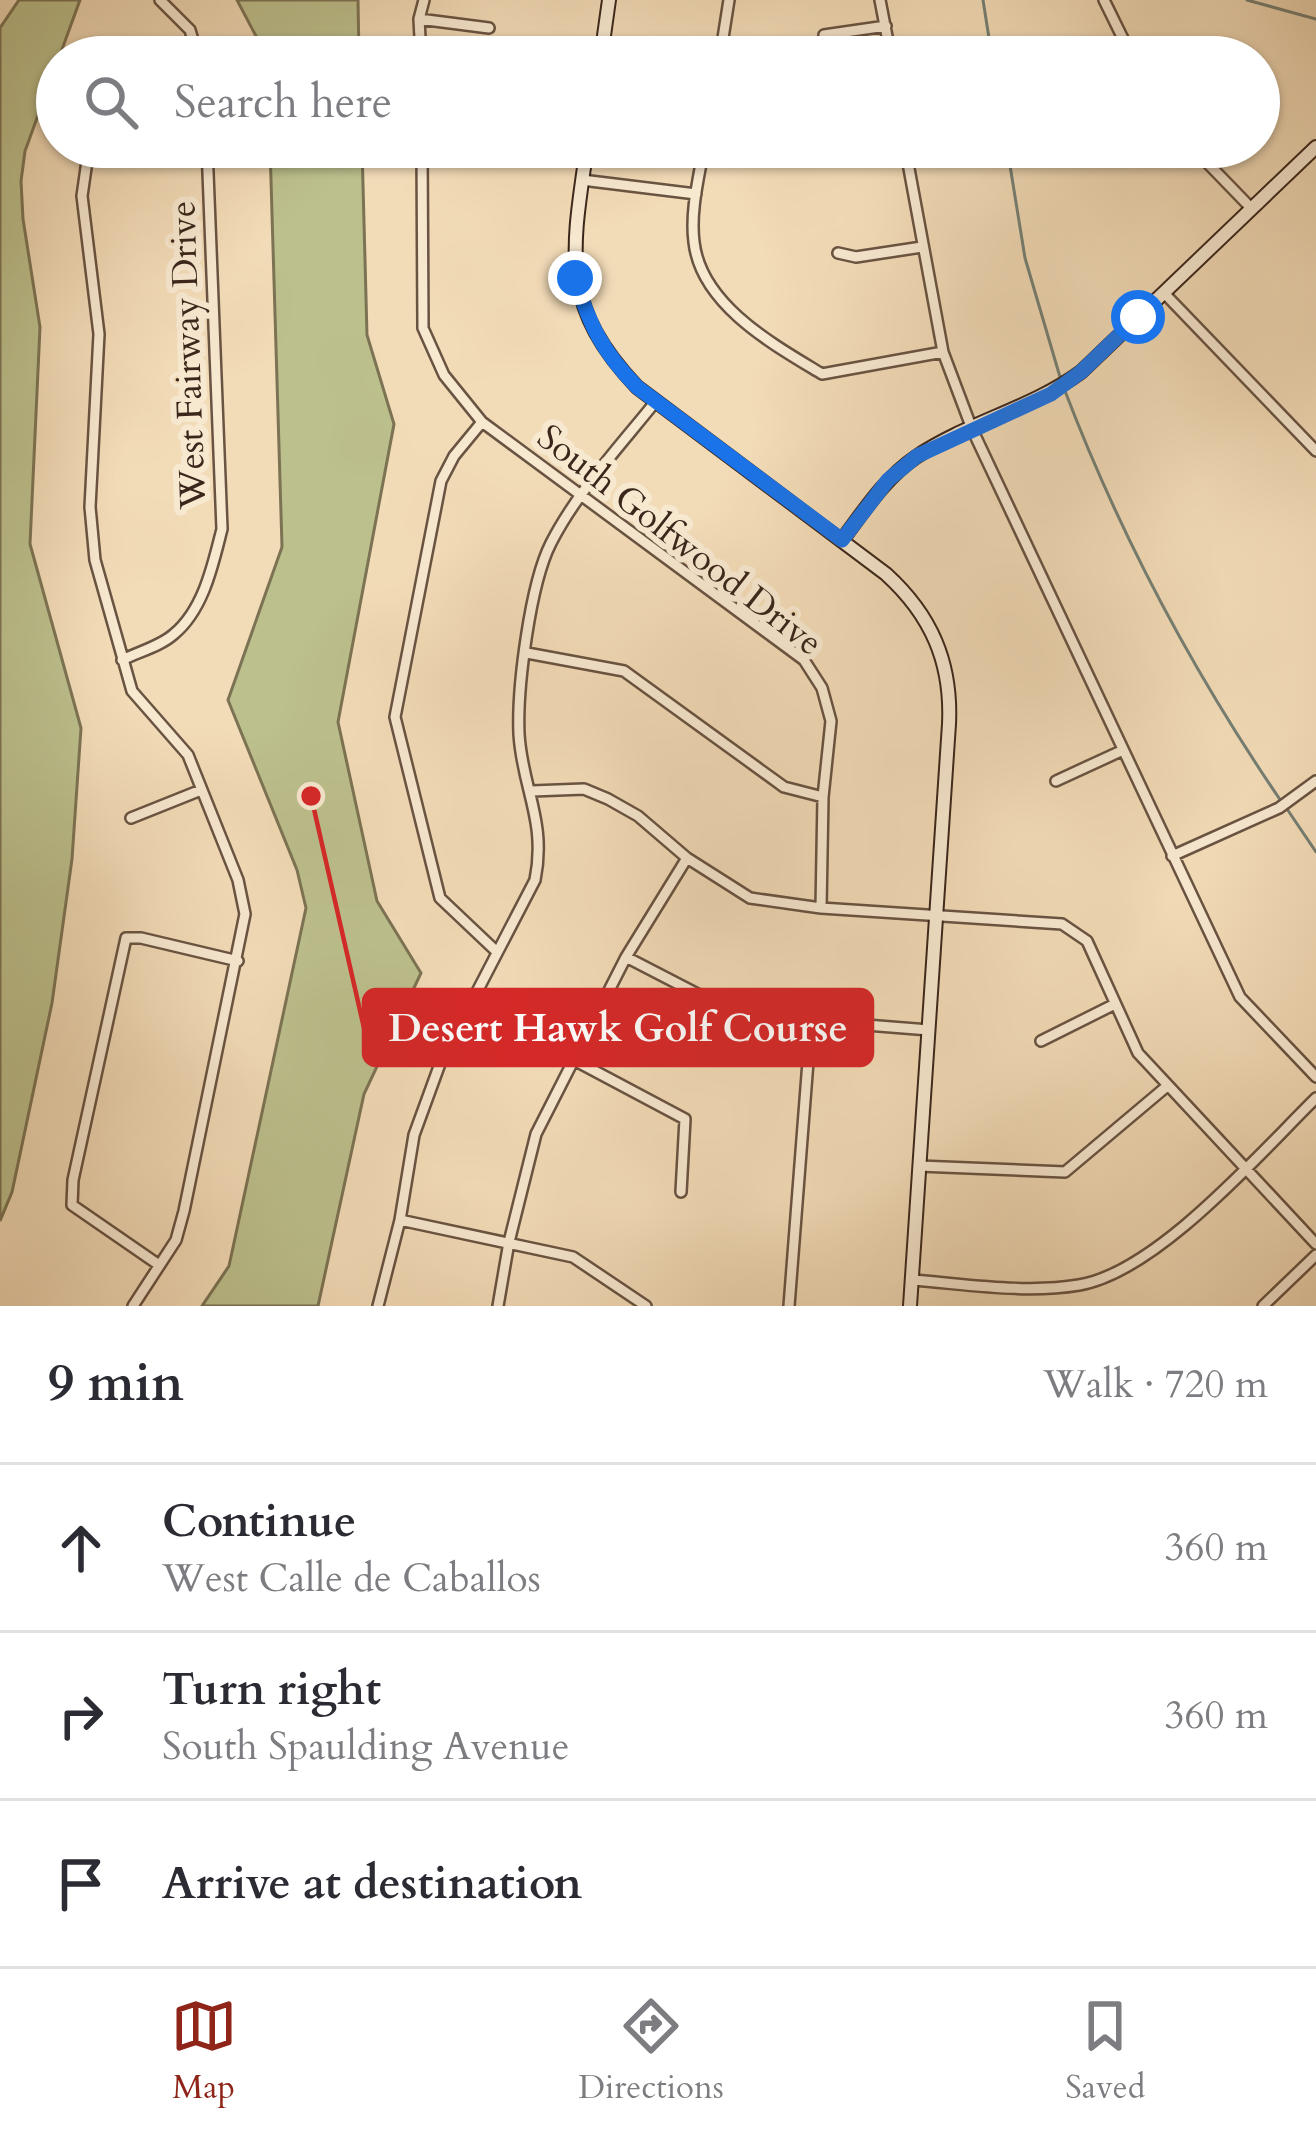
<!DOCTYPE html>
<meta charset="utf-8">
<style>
body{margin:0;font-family:Cardo,serif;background:#f7f7f7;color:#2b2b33}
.stop{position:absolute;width:36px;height:36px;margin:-27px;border:9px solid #1a73e8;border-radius:50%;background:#fff}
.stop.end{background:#1a73e8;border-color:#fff;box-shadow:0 3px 12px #0008}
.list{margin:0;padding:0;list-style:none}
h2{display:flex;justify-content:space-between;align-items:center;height:156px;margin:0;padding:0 48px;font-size:51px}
h2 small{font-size:39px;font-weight:400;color:#7c7c81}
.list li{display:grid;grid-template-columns:78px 1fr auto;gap:36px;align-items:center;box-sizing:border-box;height:168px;padding:0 48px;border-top:3px solid #e1e1e2}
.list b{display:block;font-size:45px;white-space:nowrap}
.list p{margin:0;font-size:39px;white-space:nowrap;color:#7c7c81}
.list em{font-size:39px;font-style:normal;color:#7c7c81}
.icon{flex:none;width:66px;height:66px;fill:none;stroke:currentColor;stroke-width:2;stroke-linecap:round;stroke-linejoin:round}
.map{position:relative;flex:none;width:1316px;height:1306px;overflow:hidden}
.search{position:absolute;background:#fff;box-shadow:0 3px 9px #0004;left:36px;right:36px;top:36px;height:132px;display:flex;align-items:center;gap:30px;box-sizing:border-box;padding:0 42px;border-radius:66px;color:#7c7c81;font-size:45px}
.sheet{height:660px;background:#fff}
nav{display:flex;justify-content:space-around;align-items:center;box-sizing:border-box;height:168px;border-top:3px solid #e1e1e2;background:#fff;font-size:33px;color:#7c7c81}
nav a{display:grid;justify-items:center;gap:6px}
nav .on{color:#8f2418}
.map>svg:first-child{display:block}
.green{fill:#bcc08d;stroke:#7c7354;stroke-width:3}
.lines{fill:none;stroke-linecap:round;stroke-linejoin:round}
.stream{stroke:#757f74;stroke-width:3}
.street-casing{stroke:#695342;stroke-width:14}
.secondary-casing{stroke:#3b261b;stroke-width:16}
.street{stroke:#f7e8d0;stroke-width:9}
.secondary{stroke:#f7e8d0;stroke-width:12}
.route{stroke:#1a73e8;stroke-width:15}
.labels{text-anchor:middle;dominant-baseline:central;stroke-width:12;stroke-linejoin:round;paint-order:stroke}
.street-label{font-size:36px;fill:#3b261b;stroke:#f7e8d0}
.leader{fill:none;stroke:#d62828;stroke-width:4.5}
.callout-dot{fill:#d62828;stroke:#f7e8d0;stroke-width:4.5}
.callout{fill:#d62828;stroke:#d62828;stroke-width:4.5}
.callout-label{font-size:39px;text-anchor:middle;font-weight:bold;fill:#fff}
</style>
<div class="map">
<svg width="1316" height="1306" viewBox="0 0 1316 1306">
<rect width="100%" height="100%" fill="#f2dbb7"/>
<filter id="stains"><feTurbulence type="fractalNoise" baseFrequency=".00167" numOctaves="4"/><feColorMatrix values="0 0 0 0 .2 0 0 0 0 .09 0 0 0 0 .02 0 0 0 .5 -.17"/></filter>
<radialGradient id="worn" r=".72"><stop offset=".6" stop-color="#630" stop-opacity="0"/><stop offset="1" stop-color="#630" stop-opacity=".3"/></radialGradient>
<path class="green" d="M19,0H80L25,151L21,181L23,219L40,327L30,544L81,728L72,859L52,1003L12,1192L0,1221V28Z
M237,0H358L359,57H267Z
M270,147H362L367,335L394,424L338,722L377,901L421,973L364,1094L318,1306H202L229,1266L306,908L297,870L228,700L282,547Z"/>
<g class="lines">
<path class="stream" d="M983,0L992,57
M1247,0L1316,19
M1007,147L1025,258L1060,377
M1065,391C1120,535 1195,675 1281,801
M1287,809L1316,852"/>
<defs>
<path id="street" d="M160,0L190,30L198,57
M880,0L891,57
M1104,0L1132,57
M419,19L489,28
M824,35L886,26
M421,57L419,19L424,0
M720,57L729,0
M89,147L82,196L99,334L90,507L95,560L132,691L188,755L238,880L245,914L184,1211L176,1240L133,1306
M422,147L423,328L444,375L482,422L804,660L822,688L831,721L823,797L821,908
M704,147C699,177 690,211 694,242C701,305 774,345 822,374L943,352
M905,147L943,352L972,429L1240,997L1316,1077
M1192,147L1251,208
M807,153L834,147
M582,180L696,194
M838,253L856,257L922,247
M1164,293L1316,451
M482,422L454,456L441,481L395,717L440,898L497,952
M527,653L624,671L784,787L823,797
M122,660C138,652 161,646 174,634C204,609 213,564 222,529L207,147
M1056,781L1121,751
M532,791L584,789L608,799L638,816L687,858L750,898L821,908L1062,924L1087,941L1138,1053L1316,1244
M131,818L201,790
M1172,856L1279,808L1316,781
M626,957L715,1003L753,1016L929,1030
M1041,1041L1113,1005
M574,1060L685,1119L681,1192
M919,1166L1065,1172L1166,1087
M400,1220L573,1257L646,1306
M159,1265L72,1205L73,1180L126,938H141L238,961
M912,1280C966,1284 1025,1294 1079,1285C1157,1272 1259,1154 1316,1098
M378,1306L400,1220L414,1135L441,1061L535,880C547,821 522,788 519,734C517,688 530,584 551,543C577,492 620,446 656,401
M498,1306L509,1242L536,1134L626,957L687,858
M789,1306L811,1023
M1263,1306L1316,1255"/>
<path id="secondary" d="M601,57L609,0
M587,147C572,251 559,305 637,387L886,574C931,615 952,662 949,724L910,1306
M842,540C864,511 885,478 916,457C968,422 1030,409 1081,372L1316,147"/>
</defs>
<use href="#street" class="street-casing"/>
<use href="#secondary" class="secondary-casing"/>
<use href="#street" class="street"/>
<use href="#secondary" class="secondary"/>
</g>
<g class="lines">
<path class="route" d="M575,278C590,326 602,351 637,387L842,540L888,480L917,456L1051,394L1081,372L1138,317"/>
</g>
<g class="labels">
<g class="street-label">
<text transform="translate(188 355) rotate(-92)">West Fairway Drive</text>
<text transform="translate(680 540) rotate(38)">South Golfwood Drive</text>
</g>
</g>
<path class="leader" d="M311 796L364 1028"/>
<circle class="callout-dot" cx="311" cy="796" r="12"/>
<rect class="callout" x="364" y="990" width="508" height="75" rx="12"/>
<g class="callout-label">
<text x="618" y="1041">Desert Hawk Golf Course</text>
</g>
<rect width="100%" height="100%" filter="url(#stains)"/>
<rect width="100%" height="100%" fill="url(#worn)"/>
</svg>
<div class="stop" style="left:1138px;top:317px"></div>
<div class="stop end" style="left:575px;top:278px"></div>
<div class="search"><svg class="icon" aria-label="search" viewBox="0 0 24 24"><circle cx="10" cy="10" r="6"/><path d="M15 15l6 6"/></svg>Search here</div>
</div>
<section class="sheet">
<h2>9 min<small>Walk · 720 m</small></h2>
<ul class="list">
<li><svg class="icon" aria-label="ahead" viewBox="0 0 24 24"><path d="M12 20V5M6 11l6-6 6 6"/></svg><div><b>Continue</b><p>West Calle de Caballos</p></div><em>360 m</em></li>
<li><svg class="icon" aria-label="right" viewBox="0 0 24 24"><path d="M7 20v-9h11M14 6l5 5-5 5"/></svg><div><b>Turn right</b><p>South Spaulding Avenue</p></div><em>360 m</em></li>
<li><svg class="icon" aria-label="arrive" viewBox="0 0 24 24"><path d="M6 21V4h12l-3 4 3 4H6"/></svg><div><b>Arrive at destination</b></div></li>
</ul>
</section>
<nav>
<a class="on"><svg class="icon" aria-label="map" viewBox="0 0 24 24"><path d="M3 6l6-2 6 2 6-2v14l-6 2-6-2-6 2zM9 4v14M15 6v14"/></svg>Map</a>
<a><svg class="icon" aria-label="directions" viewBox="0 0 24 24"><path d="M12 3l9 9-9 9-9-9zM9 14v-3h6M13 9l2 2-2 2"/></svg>Directions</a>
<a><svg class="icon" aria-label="saved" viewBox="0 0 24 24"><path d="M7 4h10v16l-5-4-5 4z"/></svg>Saved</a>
</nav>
